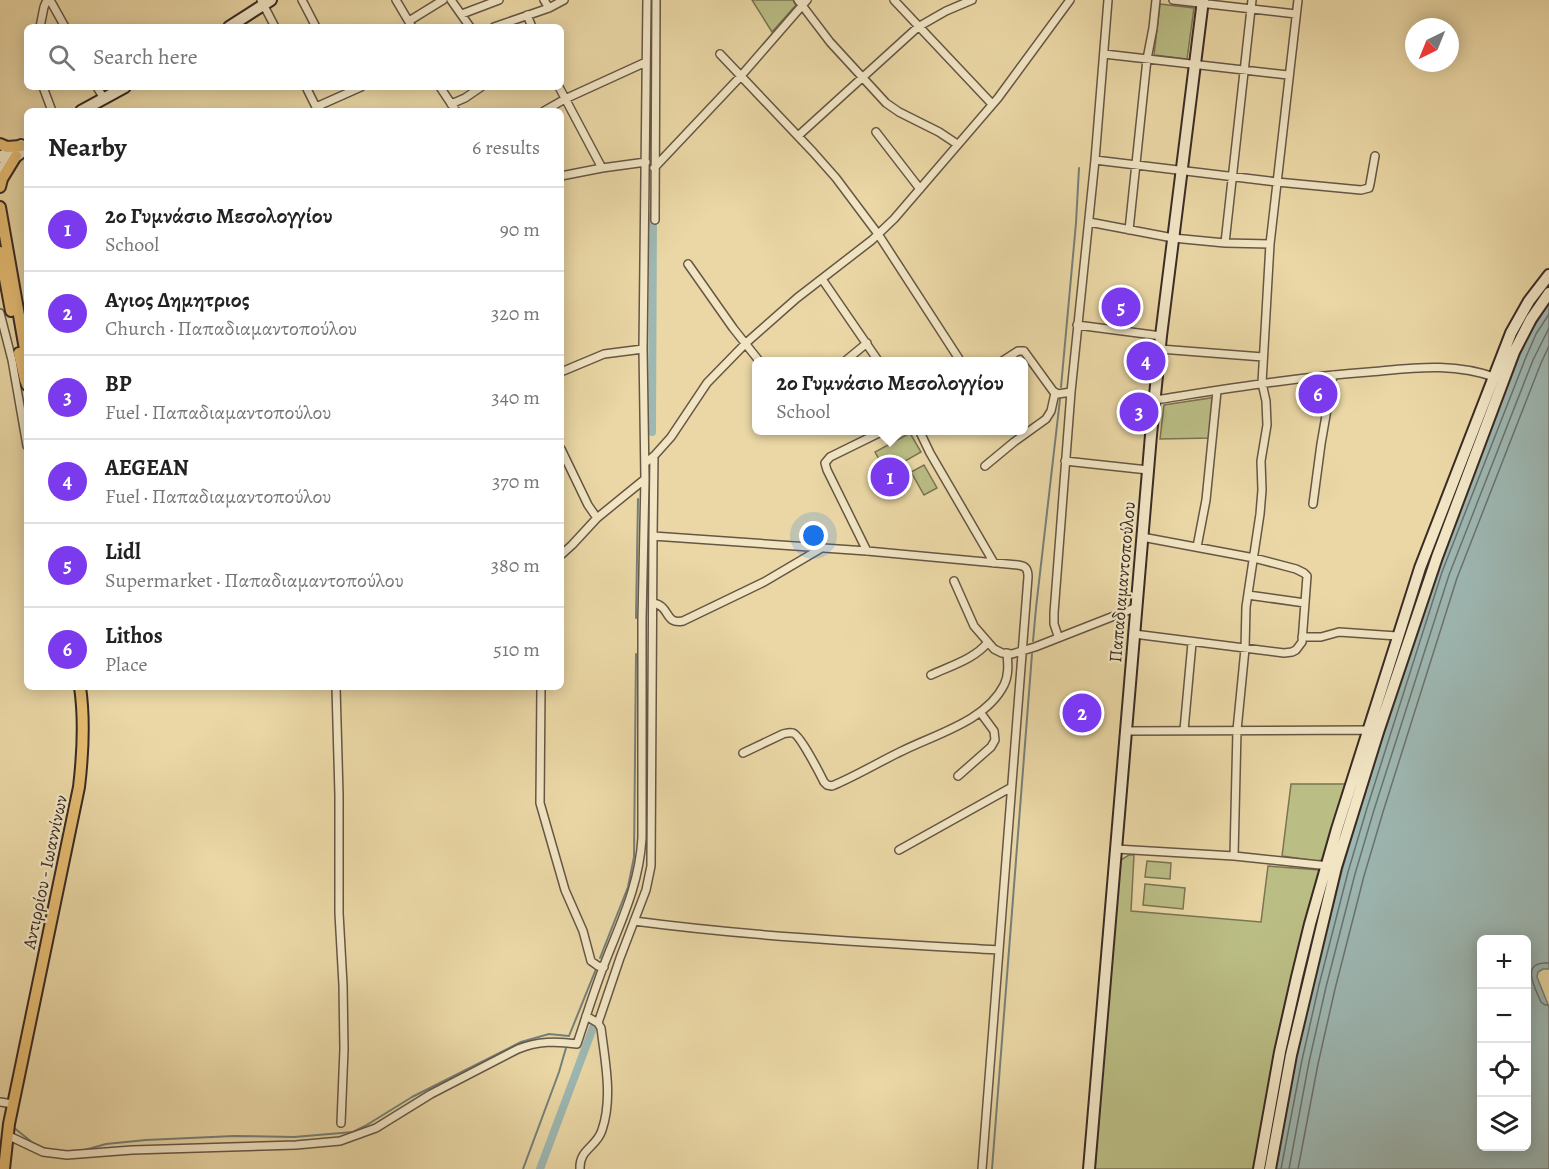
<!DOCTYPE html>
<meta charset="utf-8">
<style>
body{margin:0;font-family:Alegreya,serif;background:#f2f2f2;color:#222}
.controls{position:absolute;right:18px;bottom:18px;display:grid;overflow:hidden;border-radius:9px;box-shadow:0 3px 15px #0003}
.controls button{width:54px;height:54px;display:grid;place-items:center;padding:0;border:0;border-bottom:2px solid #e0e0e0;background:#fff;color:#222;font:30px sans-serif}
.compass{position:absolute;left:1405px;top:18px;width:54px;height:54px;border-radius:50%;background:#fff;box-shadow:0 3px 15px #0003;rotate:223deg}
.you{position:absolute;left:814px;top:536px;width:21px;height:21px;margin:-15px;border:4px solid #fff;border-radius:50%;background:#1a73e8;box-shadow:0 0 0 9px #1a73e833}
.badge{display:grid;place-items:center;width:39px;height:39px;border-radius:50%;background:#7c3aed;color:#fff;font-size:20px;font-weight:700}
.pin{position:absolute;translate:-50% -50%;border:3px solid #fff;box-shadow:0 2px 6px #0006}
.popup{position:absolute;left:752px;top:357px;width:276px;height:78px;box-sizing:border-box;display:grid;place-content:center;border-radius:9px;background:#fff;filter:drop-shadow(0 2px 4px #0005);font-size:20px;white-space:nowrap;color:#767676}
.popup b{font-size:22px;color:#222}
.popup::after{content:'';position:absolute;left:50%;top:100%;margin-left:-12px;border:12px solid transparent;border-top-color:#fff}
.list{margin:0;padding:0;list-style:none}
h2{display:flex;justify-content:space-between;align-items:center;height:78px;margin:0;padding:0 24px;font-size:26px}
h2 small{font-size:20px;font-weight:400;color:#767676}
.list li{display:grid;grid-template-columns:39px 1fr auto;gap:18px;align-items:center;box-sizing:border-box;height:84px;padding:0 24px;border-top:2px solid #e0e0e0}
.list b{display:block;font-size:22px;white-space:nowrap}
.list p{margin:0;font-size:20px;white-space:nowrap;color:#767676}
.list em{font-size:20px;font-style:normal;color:#767676}
.icon{flex:none;width:33px;height:33px;fill:none;stroke:currentColor;stroke-width:2;stroke-linecap:round;stroke-linejoin:round}
.map{position:relative;flex:none;width:1549px;height:1169px;overflow:hidden}
.search{position:absolute;background:#fff;box-shadow:0 3px 15px #0003;left:24px;top:24px;width:540px;height:66px;display:flex;align-items:center;gap:15px;box-sizing:border-box;padding:0 21px;border-radius:9px;color:#767676;font-size:22px}
.panel{position:absolute;background:#fff;box-shadow:0 3px 15px #0003;left:24px;top:108px;width:540px;height:582px;border-radius:9px}
.map>svg:first-child{display:block}
.green{fill:#babd84;stroke:#7a7454;stroke-width:1.5}
.water{fill:#9db7b2;stroke:#757f7a;stroke-width:1.5;fill-rule:evenodd}
.lines{fill:none;stroke-linecap:round;stroke-linejoin:round}
.shore{stroke:#6c716c;stroke-width:1.5}
.stream{stroke:#757f7a;stroke-width:2}
.canal{stroke:#9db7b2;stroke-width:8}
.street-casing{stroke:#665645;stroke-width:10}
.secondary-casing{stroke:#3a2b25;stroke-width:14}
.primary-casing{stroke:#3a2b25;stroke-width:14}
.street{stroke:#f1e5c4;stroke-width:7}
.secondary{stroke:#f1e5c4;stroke-width:10}
.primary{stroke:#e5bc72;stroke-width:10}
.labels{text-anchor:middle;dominant-baseline:central;stroke-width:4.5;stroke-linejoin:round;paint-order:stroke}
.street-label{font-size:18px;fill:#3a2b25;stroke:#f1e5c4}
</style>
<div class="map">
<svg width="1549" height="1169" viewBox="0 0 1549 1169">
<rect width="100%" height="100%" fill="#ead7a5"/>
<filter id="stains"><feTurbulence type="fractalNoise" baseFrequency=".00333" numOctaves="4"/><feColorMatrix values="0 0 0 0 .2 0 0 0 0 .09 0 0 0 0 .02 0 0 0 .5 -.17"/></filter>
<radialGradient id="worn" r=".72"><stop offset=".6" stop-color="#630" stop-opacity="0"/><stop offset="1" stop-color="#630" stop-opacity=".3"/></radialGradient>
<path class="green" d="M752,0H793L796,5L772,32Z
M1160,4L1194,8L1187,59L1154,55Z
M1217,397L1213,438L1160,439L1164,405Z
M910,433L921,452L886,472L875,452Z
M924,465L937,488L924,495L911,472Z
M1291,784H1347L1327,853L1322,860L1317,861L1282,856Z
M1129,855H1134L1131,911L1261,922L1268,866L1320,870L1275,1054L1254,1169H1095L1119,861Z
M1147,861L1171,863L1170,879L1145,877Z
M1145,884L1185,888L1183,909L1143,905Z"/>
<path class="water" d="M1549,303V969H1543L1538,972L1537,977L1549,1007V1169H1275L1296,1059L1313,984L1342,870L1361,806L1436,570L1520,354L1531,331ZM1482,940H1526V1146H1482Z"/>
<g class="lines">
<path class="shore" d="M1549,963C1519,961 1535,988 1541,1002L1545,1005H1549
M1281,1169L1302,1060L1319,985L1348,872L1367,808L1442,572L1526,357L1536,334L1549,314
M1289,1169L1309,1062L1326,987L1355,874L1374,810L1449,575L1533,360L1549,328
M1298,1169L1318,1064L1335,989L1364,876L1383,812L1457,578L1541,363L1549,346"/>
<path class="stream" d="M1061,387L1076,223L1079,168
M636,618L638,499
M1033,641L1036,608L1060,399
M600,958L628,887L634,857L636,654
M13,1127L33,1143L48,1150
M63,1151H81L106,1144L146,1140L234,1136L294,1137L353,1132L365,1126L412,1097L521,1042L549,1034L569,1036L596,969
M523,1169L559,1072L566,1048
M992,1169L1032,654"/>
<path class="canal" d="M652,432L653,214
M540,1169L594,1025"/>
<defs>
<path id="street" d="M50,0L65,27
M261,0L275,27
M302,0L316,27
M396,0L412,27
M451,0L470,27
M544,0L549,8
M798,0L830,42L886,103L899,112L939,132L957,144
M894,0L992,104
M1173,0L1296,14
M462,14L499,0
M527,15L532,27
M409,21L443,0
M40,27L44,7L47,0
M494,27L549,8L564,0
M720,54L813,152L836,178L878,234L961,362
M1104,54L1288,75
M43,87L52,111
M97,87L104,99
M306,87L316,107L361,87
M440,87L456,111
M559,87L602,168L561,176
M451,104L465,98L481,87
M544,111L565,99L646,62
M876,132L920,189
M798,136L918,27L946,11L972,0
M1095,160L1277,182L1361,190L1369,188L1370,184L1375,156
M602,168L646,162
M654,168L740,77L807,0
M655,220L656,0
M1089,222L1173,238L1225,243L1270,244
M1129,230L1147,59L1153,28L1156,0
M1225,243L1252,0
M688,264L733,328L760,362
M822,279L879,362
M0,313L12,360L27,446
M1077,325L1161,336
M1160,349L1263,357
M844,362L867,343
M1001,362L1018,351H1024L1053,391L1058,394L1071,392
M561,372L604,354L643,349
M1155,400C1226,389 1297,377 1369,372C1414,368 1453,362 1497,378
M919,430L930,453L994,563
M561,449L588,505L597,518
M654,456L653,536L867,551L1018,565C1026,566 1028,569 1028,577L982,1169
M1065,461L1148,470
M645,463L654,456L671,437L707,383L746,343L797,298L872,240L894,219L998,98L1070,0
M985,466L1014,442L1046,419L1051,411L1055,393
M1313,504L1321,444L1333,375
M1197,547L1206,500L1217,391
M867,551L827,470L825,463L830,457L885,430
M561,555L572,545L597,518L645,479L643,349L647,0
M954,581L974,626L994,649L1002,653L1012,654L1035,647L1137,607
M1248,595L1305,603
M653,603C671,606 664,625 683,621L764,582L820,549
M1134,634L1284,653L1292,652L1296,650L1302,642L1307,576L1304,573L1296,569L1254,558L1142,537
M1058,636L1054,624V613L1071,392L1095,160L1108,0
M1302,637H1321L1339,632L1397,636
M931,675C950,666 975,659 988,642
M336,687L339,795V913L343,985L344,1049L341,1123
M541,687L540,803L565,890L583,931L591,961L598,966L604,967
M1184,730L1192,643
M1126,731L1368,730L1372,731
M743,753L783,734C787,733 789,732 793,733C800,735 820,774 824,782L827,785L832,786C856,776 879,762 902,751C936,734 986,721 1004,685C1009,675 1008,664 1007,653
M958,776L991,747L995,740L994,731L980,712
M1116,849L1234,856L1329,866
M899,850L1010,788
M1234,856L1237,730L1245,649L1246,607L1260,514L1262,490L1261,461L1267,425L1266,401L1262,383L1270,244L1298,0
M634,921C755,937 877,943 998,950
M598,1023L620,958L646,890L651,866L653,536
M0,1102L13,1104
M7,1135L43,1152L67,1155L132,1150L296,1145L340,1141L376,1128L431,1094L518,1049C538,1041 556,1041 577,1044C586,1017 594,991 604,965C621,921 639,886 642,838V620L645,479
M580,1169C579,1149 597,1147 602,1130C613,1098 605,1061 601,1028L598,1023L586,1016"/>
<path id="secondary" d="M229,27L271,0
M81,111L125,87
M0,157L21,145
M0,169L27,148
M1089,1169L1151,435L1161,336L1203,0
M1259,1169L1280,1052L1297,977L1310,924L1337,829L1420,568L1511,333L1529,301L1549,275
M1270,1169L1291,1055L1336,867L1378,732L1437,557L1514,352L1531,319L1549,293"/>
<path id="primary" d="M0,144L7,147L21,146
M0,187L2,179L16,156
M0,207L27,361
M0,252L11,311
M19,353L25,380L27,385
M4,1169L9,1124L79,787C83,753 85,721 80,687"/>
</defs>
<use href="#street" class="street-casing"/>
<use href="#secondary" class="secondary-casing"/>
<use href="#primary" class="primary-casing"/>
<use href="#street" class="street"/>
<use href="#secondary" class="secondary"/>
<use href="#primary" class="primary"/>
</g>
<g class="labels">
<g class="street-label">
<text transform="translate(1122 582) rotate(-85)">Παπαδιαμαντοπούλου</text>
<text transform="translate(45 872) rotate(-78)">Αντιρρίου - Ιωαννίνων</text>
</g>
</g>
<rect width="100%" height="100%" filter="url(#stains)"/>
<rect width="100%" height="100%" fill="url(#worn)"/>
</svg>
<div class="controls">
<button>+</button>
<button>−</button>
<button><svg class="icon" aria-label="locate" viewBox="0 0 24 24"><circle cx="12" cy="12" r="6"/><path d="M12 2v4M12 18v4M2 12h4M18 12h4"/></svg></button>
<button><svg class="icon" aria-label="layers" viewBox="0 0 24 24"><path d="M12 4l9 5-9 5-9-5zM3 14l9 5 9-5"/></svg></button>
</div>
<svg class="compass" viewBox="-18 -18 36 36"><path d="M0-13l5 13h-10z" fill="#e53935"/><path d="M0 13l5-13h-10z" fill="#767676"/></svg>
<div class="you"></div>
<div class="pin badge" style="left:890px;top:477px">1</div>
<div class="popup"><b>2ο Γυμνάσιο Μεσολογγίου</b>School</div>
<div class="pin badge" style="left:1082px;top:713px">2</div>
<div class="pin badge" style="left:1139px;top:412px">3</div>
<div class="pin badge" style="left:1146px;top:361px">4</div>
<div class="pin badge" style="left:1121px;top:307px">5</div>
<div class="pin badge" style="left:1318px;top:394px">6</div>
<div class="search"><svg class="icon" aria-label="search" viewBox="0 0 24 24"><circle cx="10" cy="10" r="6"/><path d="M15 15l6 6"/></svg>Search here</div>
<section class="panel">
<h2>Nearby<small>6 results</small></h2>
<ul class="list">
<li><span class="badge">1</span><div><b>2ο Γυμνάσιο Μεσολογγίου</b><p>School</p></div><em>90 m</em></li>
<li><span class="badge">2</span><div><b>Αγιος Δημητριος</b><p>Church · Παπαδιαμαντοπούλου</p></div><em>320 m</em></li>
<li><span class="badge">3</span><div><b>BP</b><p>Fuel · Παπαδιαμαντοπούλου</p></div><em>340 m</em></li>
<li><span class="badge">4</span><div><b>AEGEAN</b><p>Fuel · Παπαδιαμαντοπούλου</p></div><em>370 m</em></li>
<li><span class="badge">5</span><div><b>Lidl</b><p>Supermarket · Παπαδιαμαντοπούλου</p></div><em>380 m</em></li>
<li><span class="badge">6</span><div><b>Lithos</b><p>Place</p></div><em>510 m</em></li>
</ul>
</section>
</div>
